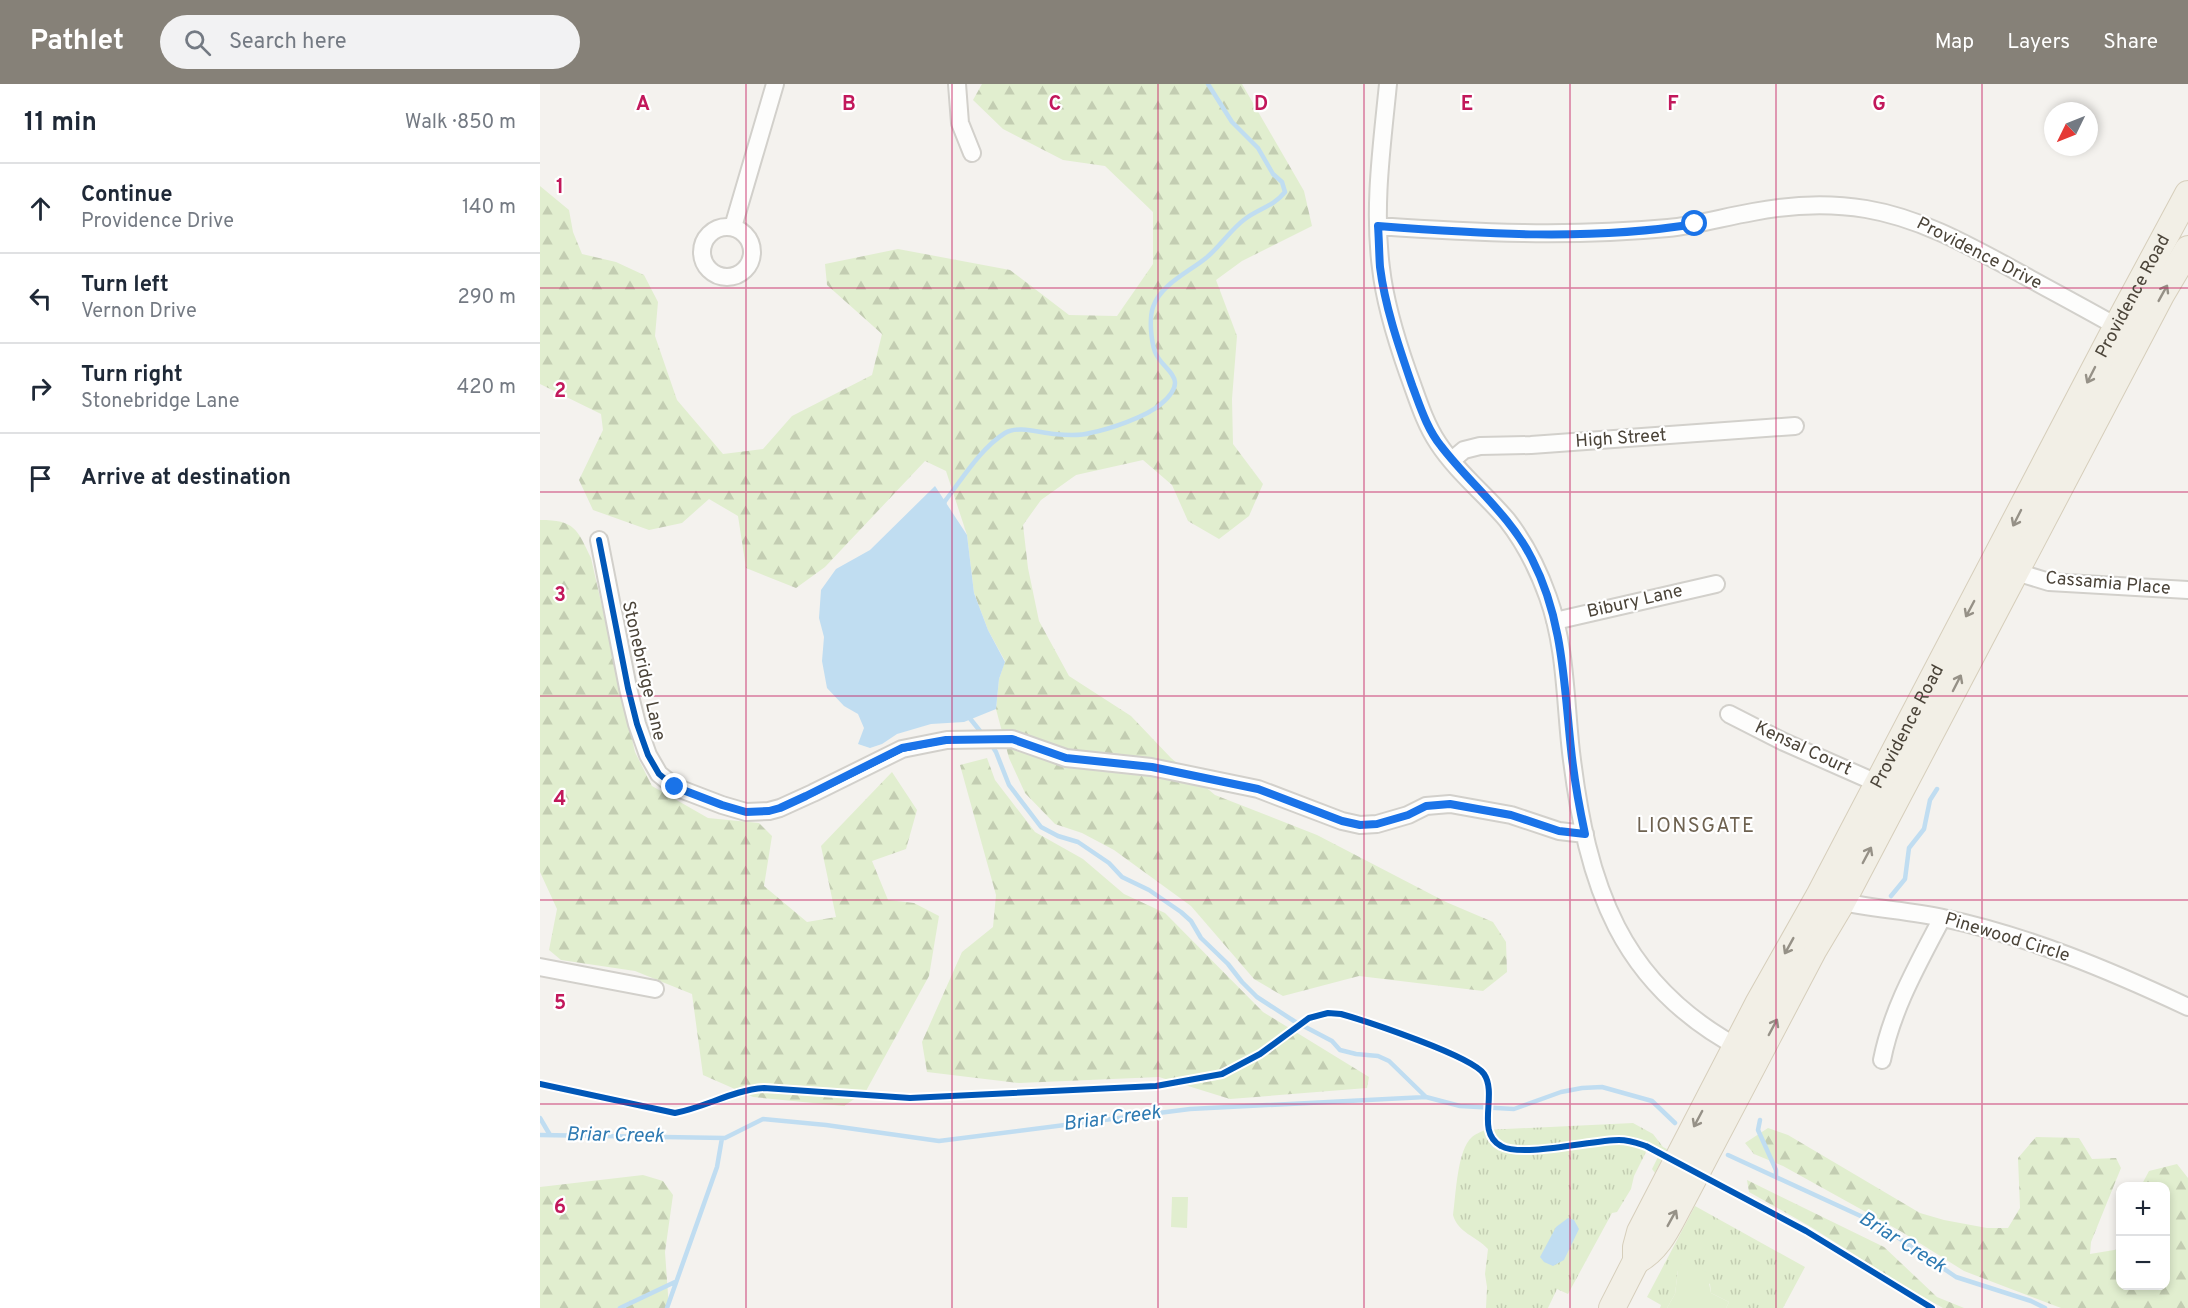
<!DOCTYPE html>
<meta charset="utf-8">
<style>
body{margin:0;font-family:Overpass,sans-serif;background:#f2f2f3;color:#1f2937}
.controls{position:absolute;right:18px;bottom:18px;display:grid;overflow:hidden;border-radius:12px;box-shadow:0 3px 9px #0003}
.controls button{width:54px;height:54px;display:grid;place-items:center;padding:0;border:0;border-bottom:2px solid #e0e1e3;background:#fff;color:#1f2937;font:30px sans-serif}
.compass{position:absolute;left:1504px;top:18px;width:54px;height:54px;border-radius:50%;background:#fff;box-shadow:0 3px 9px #0003;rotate:227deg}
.stop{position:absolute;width:18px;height:18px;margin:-14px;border:4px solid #1a73e8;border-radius:50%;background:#fff}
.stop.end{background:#1a73e8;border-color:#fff;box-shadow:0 2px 6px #0008}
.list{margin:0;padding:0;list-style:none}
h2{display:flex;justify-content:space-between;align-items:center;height:78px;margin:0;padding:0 24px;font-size:26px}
h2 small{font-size:20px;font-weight:400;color:#747a83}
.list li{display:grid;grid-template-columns:39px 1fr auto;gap:18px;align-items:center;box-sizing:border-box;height:90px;padding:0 24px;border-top:2px solid #e0e1e3}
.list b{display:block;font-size:22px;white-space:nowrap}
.list p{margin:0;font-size:20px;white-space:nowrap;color:#747a83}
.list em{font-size:20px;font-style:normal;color:#747a83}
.icon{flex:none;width:33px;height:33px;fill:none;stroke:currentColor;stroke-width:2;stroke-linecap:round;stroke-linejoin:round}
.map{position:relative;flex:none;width:1648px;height:1224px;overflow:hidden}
header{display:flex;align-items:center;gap:36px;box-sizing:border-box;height:84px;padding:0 30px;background:#868178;color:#fff}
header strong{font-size:28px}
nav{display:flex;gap:33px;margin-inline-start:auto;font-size:21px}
.search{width:420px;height:54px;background:#f2f2f3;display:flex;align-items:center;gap:15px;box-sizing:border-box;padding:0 21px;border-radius:33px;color:#747a83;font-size:22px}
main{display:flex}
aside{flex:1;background:#fff}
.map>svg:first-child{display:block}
.grass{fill:url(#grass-tufts)}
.forest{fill:url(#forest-firs)}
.park{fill:#e1eecf}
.water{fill:#c0ddf1}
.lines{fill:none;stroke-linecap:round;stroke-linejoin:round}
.stream{stroke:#c0ddf1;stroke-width:4.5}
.minor-casing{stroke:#d2d0cb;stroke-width:20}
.primary-casing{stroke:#d6cebb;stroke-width:28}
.minor{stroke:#fdfdfc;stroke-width:16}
.primary{stroke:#f2efe6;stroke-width:26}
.cycleway-casing{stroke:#fff;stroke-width:10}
.cycleway{stroke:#0057b8;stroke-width:6}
.oneway{stroke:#969187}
.route{stroke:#1a73e8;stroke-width:8}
.grid{fill:none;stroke:#c2185b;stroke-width:1.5;stroke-opacity:0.55}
.labels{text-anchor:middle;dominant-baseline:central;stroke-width:4.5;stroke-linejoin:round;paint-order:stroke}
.street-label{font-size:18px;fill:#4b4439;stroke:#fff}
.neighbourhood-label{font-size:20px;letter-spacing:1.5px;fill:#6e6250;stroke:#fff}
.water-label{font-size:20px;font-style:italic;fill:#2e7ab2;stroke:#fff}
.grid-label{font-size:20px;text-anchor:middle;font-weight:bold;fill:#c2185b;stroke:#fff;stroke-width:4.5;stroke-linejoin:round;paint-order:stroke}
</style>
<header>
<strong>Pathlet</strong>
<div class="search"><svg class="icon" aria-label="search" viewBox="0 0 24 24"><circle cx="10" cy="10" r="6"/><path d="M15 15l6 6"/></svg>Search here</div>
<nav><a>Map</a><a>Layers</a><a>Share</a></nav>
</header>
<main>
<aside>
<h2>11 min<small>Walk · 850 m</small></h2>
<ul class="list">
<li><svg class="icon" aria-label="ahead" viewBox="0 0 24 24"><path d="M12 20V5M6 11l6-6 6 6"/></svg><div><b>Continue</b><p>Providence Drive</p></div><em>140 m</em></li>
<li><svg class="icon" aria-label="left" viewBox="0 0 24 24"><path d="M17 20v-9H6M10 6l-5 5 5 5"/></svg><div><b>Turn left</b><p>Vernon Drive</p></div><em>290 m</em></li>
<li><svg class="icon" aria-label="right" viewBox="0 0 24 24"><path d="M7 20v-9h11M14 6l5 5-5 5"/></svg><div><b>Turn right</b><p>Stonebridge Lane</p></div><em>420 m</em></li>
<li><svg class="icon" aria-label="arrive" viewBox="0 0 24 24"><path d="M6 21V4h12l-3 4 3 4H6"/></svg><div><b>Arrive at destination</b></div></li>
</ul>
</aside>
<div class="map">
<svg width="1648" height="1224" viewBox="0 0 1648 1224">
<defs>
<pattern id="grass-tufts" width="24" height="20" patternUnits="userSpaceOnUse" patternTransform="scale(1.5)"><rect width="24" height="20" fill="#e1eecf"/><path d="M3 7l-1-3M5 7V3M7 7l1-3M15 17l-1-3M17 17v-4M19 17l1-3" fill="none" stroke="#c3cdb2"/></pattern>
<pattern id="forest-firs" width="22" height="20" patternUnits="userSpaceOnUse" patternTransform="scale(1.5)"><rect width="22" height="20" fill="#e1eecf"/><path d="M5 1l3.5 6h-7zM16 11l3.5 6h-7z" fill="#c3cdb2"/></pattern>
</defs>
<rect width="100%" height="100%" fill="#f4f2ee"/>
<path class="grass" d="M1093,1039L1113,1050L1123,1063L1127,1065L1115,1089L1112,1085L1119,1071L1107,1066L1094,1092L1091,1105L1077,1128L1072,1129L1028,1210L1017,1205L1008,1224H946L947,1203L945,1190L948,1165C936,1152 918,1149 913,1131C916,1111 917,1066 932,1053C935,1050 941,1048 945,1046Z
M1155,1122L1265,1183L1243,1224H1186L1189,1218L1171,1209L1170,1200L1138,1186L1135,1210L1127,1224H1120L1121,1221L1107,1213Z"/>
<path class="forest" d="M442,0H702L764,107L772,142L702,177L676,196L697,252L692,315L693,360L723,400L709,432L679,455L648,437L632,401L603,376L536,391L501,416L483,441L488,484L499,537L529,592L591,632L631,674L675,711L777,751L906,818L953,838L966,858L967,888L943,907L819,892L743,912L714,895L651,822L574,766L542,749L515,740L485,709L469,674L456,625L459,595L465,577L448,546L434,509L427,451L406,387L385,377L285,483L256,504L206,484L198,432L169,415L142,439L109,446L53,426L39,396L63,346L61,330L0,300V102L29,126L33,148L42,170L76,178L104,191L118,218L115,252L137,316L183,370L223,365L252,332L332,291L342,250L287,201L285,180L358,165L470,186L529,231L577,232L613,180V128L565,82L523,76L463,45L433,16Z
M0,436C35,436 37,445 51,474L95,668L112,702L168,734L219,739L232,752L224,802L267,838L296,833L281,762L352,688L377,726L366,765L332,777L348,816L374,819L399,832L389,892L326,1007L304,1022L213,1013L163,991L152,910L95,887L21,876L9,866L17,825L0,788Z
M447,674L455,696L495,748L543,775L584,810L625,829L723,928L829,993L827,1004L690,1015L619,993L479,999L387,988L382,958L422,868L453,843L456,811L420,681Z
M1228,1044L1248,1051L1380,1129L1404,1136L1447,1144H1468L1480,1124L1478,1074L1496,1053L1539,1054L1552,1075L1576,1074L1581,1084L1551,1158L1550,1170L1580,1165V1202H1626V1102H1601L1609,1087L1637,1080L1648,1094V1224H1521L1424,1187L1362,1148L1243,1082L1214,1070L1205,1059Z
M103,1091L123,1097L133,1111L125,1168L129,1224H0V1103Z
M1207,1096L1344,1163L1397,1213L1424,1224H1403L1364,1202L1271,1143L1209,1108Z"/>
<path class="park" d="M632,1113H648L647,1144L631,1143Z
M1144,1175L1167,1189L1171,1209L1189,1218L1186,1224H1127L1135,1210L1138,1186Z"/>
<path class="water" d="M395,402L427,451L434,509L448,546L465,578L459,595L456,625L424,638L391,640L357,650L342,660L330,664L318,660L324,644L318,630L304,622L287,604L282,577L284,553L279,534L281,506L296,485L330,466Z
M1028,1134L1034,1136L1039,1145L1024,1176L1013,1182L1004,1178L1000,1173L1016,1143Z"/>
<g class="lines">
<path class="stream" d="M403,423L405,417C423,394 440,365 465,349C478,341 500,349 514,350C525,351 540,352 550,349C570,345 606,333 621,320C652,293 623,288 615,268C611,256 609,235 613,223C621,200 649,188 666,174C680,163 690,146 705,135C718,125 734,122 745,108L742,98L733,90L718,64L692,38L668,0
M428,632L444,652
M451,660L456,668L469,701L501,743L518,752L538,758L569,779L582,793L609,806L641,828L651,837L661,854L688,880L702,898L717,913L754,937L792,957L800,966L816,970L838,972L849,977L886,1013
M1351,812L1365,795L1369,764L1384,745L1390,716L1397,705
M0,1034L10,1051
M1220,1036L1218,1046L1236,1086V1092
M0,1051L185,1054L223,1035L286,1041L399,1057L650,1025L886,1013L920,1022L974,1025L1021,1008L1042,1004L1062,1003L1112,1017L1135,1039
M1188,1071L1338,1140L1416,1193L1491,1217L1505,1224
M80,1224L135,1198
M127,1224L177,1083L182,1054"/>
<defs>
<path id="minor" d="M417,0L420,39L432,69
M848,0C842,61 833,123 841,184C845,220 856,255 868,289C877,313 884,338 898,359C917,388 945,410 967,436C985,459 998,485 1008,513C1026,563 1025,616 1031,668C1047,801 1079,902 1205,967
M838,142C936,149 1030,153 1128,144C1157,141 1184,133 1213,128C1249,121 1289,119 1326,125C1380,134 1428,161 1476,187C1512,207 1548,226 1583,246
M193,143L235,0
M162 168a25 25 0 1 1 50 0a25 25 0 1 1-50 0Z
M912,376L924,366L940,362L991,361L1255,342
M59,456L88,604L97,640L108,671L119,690L135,703L182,721L206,728L229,727L240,724L273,709L362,665L407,656L472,655L526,674L611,683L718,705L802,737L820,741L837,740L868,731L886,722L910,720L971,731L1019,747L1045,750
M1470,482L1486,491L1509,498L1648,506
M1015,537L1176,500
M1189,630L1244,658L1337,699
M1294,816C1330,825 1367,826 1403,834C1488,852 1569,886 1648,923
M0,883L115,905
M1342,976C1352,925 1378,880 1402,834"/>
<g id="primary">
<path d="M1096,1177C1119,1165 1128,1142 1140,1120L1274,865L1302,818L1621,211L1648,165"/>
<path id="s1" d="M1072,1224L1096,1177V1163L1100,1148L1218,920L1279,812L1577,242L1648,110"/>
</g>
</defs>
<use href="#minor" class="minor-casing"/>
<use href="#primary" class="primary-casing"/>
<use href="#minor" class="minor"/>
<use href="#primary" class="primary"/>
<defs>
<path id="cycleway" d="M59,456L88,604L97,640L108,671L119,690L135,703L182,721L206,728L229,727L240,724L273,709L362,665L407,656L472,655L526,674L611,683L718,705L802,737L820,741L837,740L868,731L886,722L910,720L971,731L1019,747L1045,750
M0,1000L135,1029C166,1023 193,1006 224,1004L370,1014L616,1002L682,990L720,970L769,934L788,929L801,930C826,937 932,972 944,990C958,1011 935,1048 961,1062C982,1074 1052,1056 1079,1056C1089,1056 1097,1059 1106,1062L1266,1147L1392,1224"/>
</defs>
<use href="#cycleway" class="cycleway-casing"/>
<use href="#cycleway" class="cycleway"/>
</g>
<defs><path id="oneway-shaft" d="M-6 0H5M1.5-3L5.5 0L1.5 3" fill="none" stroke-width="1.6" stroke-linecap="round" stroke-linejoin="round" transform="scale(1.5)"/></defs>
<g class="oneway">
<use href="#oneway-shaft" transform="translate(1623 209) rotate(-61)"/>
<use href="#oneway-shaft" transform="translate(1551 291) rotate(117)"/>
<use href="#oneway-shaft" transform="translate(1477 434) rotate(117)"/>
<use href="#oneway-shaft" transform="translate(1430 525) rotate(118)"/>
<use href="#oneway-shaft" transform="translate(1417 599) rotate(-63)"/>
<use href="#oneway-shaft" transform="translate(1327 771) rotate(-62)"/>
<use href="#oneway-shaft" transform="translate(1249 862) rotate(119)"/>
<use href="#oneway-shaft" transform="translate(1233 943) rotate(-62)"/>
<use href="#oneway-shaft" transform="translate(1158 1035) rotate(118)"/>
<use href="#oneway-shaft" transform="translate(1132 1134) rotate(-61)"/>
</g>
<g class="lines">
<path class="route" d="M135,703L182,721L206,728L229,727L240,724L266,712L362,664L406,656L472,655L526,674L612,683L718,705L802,737L820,741L837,740L868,731L886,722L910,720L971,731L1019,747L1045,750C1039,722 1034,694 1031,665C1024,600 1023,535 992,475C970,431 930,400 901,362C887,345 880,322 872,301C859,263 845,223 840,183C839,169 839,155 838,142C944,150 1050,157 1155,140"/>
</g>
<path class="grid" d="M206,0V1224M412,0V1224M618,0V1224M824,0V1224M1030,0V1224M1236,0V1224M1442,0V1224M0,204H1648M0,408H1648M0,612H1648M0,816H1648M0,1020H1648"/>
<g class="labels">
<g class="street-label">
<text transform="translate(1439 170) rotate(27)">Providence Drive</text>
<text stroke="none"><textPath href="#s1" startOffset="1140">Providence Road</textPath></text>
<text transform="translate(1081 355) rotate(-4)">High Street</text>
<text transform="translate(1568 500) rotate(5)">Cassamia Place</text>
<text transform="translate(1095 518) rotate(-13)">Bibury Lane</text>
<text transform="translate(103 587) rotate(77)">Stonebridge Lane</text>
<text stroke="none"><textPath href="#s1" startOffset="654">Providence Road</textPath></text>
<text transform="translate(1263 665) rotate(25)">Kensal Court</text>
<text transform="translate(1467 854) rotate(17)">Pinewood Circle</text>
</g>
<g class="neighbourhood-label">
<text x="1156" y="743">LIONSGATE</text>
</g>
<g class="water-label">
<text transform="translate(572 1035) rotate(-7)">Briar Creek</text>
<text transform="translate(75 1052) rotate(1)">Briar Creek</text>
<text transform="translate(1362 1159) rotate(32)">Briar Creek</text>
</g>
</g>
<g class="grid-label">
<text x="103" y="26">A</text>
<text x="309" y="26">B</text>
<text x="515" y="26">C</text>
<text x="721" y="26">D</text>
<text x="927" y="26">E</text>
<text x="1133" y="26">F</text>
<text x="1339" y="26">G</text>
<text x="20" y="109">1</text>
<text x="20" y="313">2</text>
<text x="20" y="517">3</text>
<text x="20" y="721">4</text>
<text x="20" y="925">5</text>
<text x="20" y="1129">6</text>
</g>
</svg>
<div class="controls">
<button>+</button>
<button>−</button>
</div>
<svg class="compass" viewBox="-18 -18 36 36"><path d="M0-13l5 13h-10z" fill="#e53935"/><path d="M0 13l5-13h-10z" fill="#747a83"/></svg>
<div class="stop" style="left:1155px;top:140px"></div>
<div class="stop end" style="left:135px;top:703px"></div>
</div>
</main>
